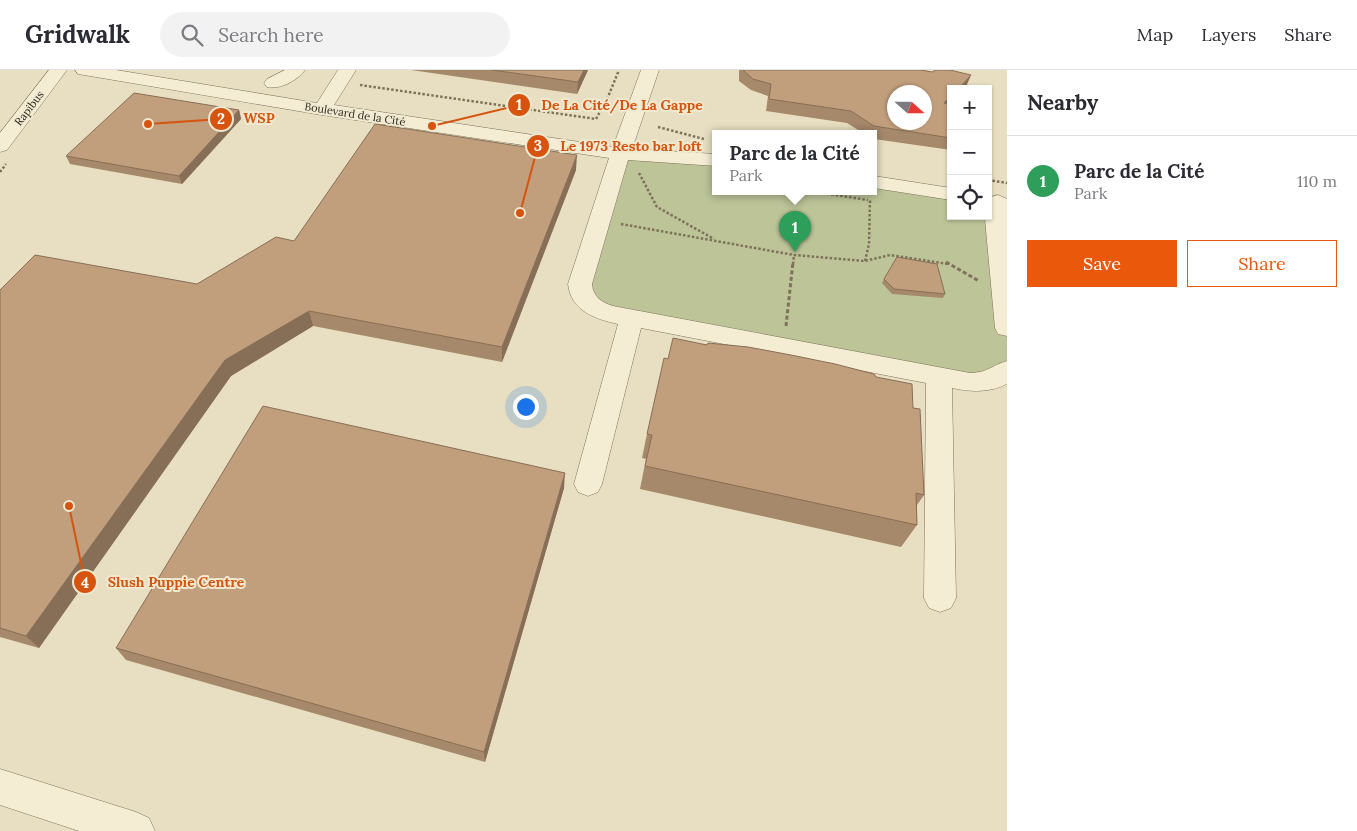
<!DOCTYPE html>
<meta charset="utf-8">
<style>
body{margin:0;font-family:Lora,serif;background:#f2f2f3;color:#2b2b33}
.controls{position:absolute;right:15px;top:15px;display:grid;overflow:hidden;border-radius:0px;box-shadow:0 1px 4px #0004}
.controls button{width:45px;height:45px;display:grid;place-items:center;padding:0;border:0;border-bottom:1px solid #e1e1e2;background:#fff;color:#2b2b33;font:25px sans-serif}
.compass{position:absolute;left:887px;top:15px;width:45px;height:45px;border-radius:50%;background:#fff;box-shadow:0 1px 4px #0004;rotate:111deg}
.you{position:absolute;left:525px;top:336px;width:18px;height:18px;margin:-12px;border:4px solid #fff;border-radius:50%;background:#1a73e8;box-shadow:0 0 0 8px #1a73e833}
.badge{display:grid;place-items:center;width:32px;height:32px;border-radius:50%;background:#ea580c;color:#fff;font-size:16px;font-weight:700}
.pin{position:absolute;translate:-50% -41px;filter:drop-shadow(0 1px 2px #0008)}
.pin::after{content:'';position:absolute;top:26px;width:18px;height:15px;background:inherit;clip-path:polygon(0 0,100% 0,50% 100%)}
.popup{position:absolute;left:712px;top:60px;width:165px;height:65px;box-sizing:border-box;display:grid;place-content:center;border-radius:0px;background:#fff;filter:drop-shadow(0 1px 4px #0005);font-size:16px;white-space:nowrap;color:#7c7c81}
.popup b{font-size:19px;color:#2b2b33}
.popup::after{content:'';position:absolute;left:50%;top:100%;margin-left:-10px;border:10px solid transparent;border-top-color:#fff}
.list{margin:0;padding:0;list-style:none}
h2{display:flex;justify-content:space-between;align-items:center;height:65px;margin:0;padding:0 20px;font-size:21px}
h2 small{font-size:16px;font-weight:400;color:#7c7c81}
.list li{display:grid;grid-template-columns:32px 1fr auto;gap:15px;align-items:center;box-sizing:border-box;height:90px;padding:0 20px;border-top:1px solid #e1e1e2}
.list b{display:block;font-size:19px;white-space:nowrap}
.list p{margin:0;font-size:16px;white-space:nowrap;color:#7c7c81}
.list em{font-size:16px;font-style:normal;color:#7c7c81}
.actions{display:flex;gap:10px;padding:15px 20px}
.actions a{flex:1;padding:11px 0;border:1px solid #ea580c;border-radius:0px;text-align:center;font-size:18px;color:#ea580c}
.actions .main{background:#ea580c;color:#fff}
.icon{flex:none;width:28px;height:28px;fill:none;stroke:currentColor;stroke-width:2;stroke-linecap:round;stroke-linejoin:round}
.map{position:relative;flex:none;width:1007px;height:761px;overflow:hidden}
header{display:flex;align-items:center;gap:30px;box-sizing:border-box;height:70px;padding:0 25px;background:#fff;border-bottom:1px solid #e1e1e2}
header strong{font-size:24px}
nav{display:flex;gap:28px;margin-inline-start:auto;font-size:18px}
.search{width:350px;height:45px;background:#f2f2f3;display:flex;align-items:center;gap:12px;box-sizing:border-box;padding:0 18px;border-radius:28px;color:#7c7c81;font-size:19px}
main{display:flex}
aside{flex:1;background:#fff}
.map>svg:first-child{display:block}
.green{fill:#bcc498}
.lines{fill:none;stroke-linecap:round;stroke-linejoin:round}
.minor-casing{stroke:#7f715b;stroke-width:1}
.path-far1{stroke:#7f715b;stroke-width:2.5;stroke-dasharray:2.5 2;stroke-linecap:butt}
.path{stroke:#7f715b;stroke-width:3;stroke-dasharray:4 2.5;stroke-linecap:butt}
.minor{fill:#f4edd4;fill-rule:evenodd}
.wall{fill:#a6886b}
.shaded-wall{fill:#876f57}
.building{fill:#c19e7c;stroke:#876f57;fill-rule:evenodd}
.labels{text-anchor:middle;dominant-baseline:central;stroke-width:4;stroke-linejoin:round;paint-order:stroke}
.far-street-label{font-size:11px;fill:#31281e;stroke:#f0e9d1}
.leader{fill:none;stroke:#d6540e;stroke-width:2}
.callout-dot{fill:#d6540e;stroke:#f0e9d1;stroke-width:2}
.mark-label{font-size:15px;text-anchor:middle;font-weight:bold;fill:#fff}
.callout-label{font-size:14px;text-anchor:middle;font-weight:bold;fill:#d6540e;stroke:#f0e9d1;stroke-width:4;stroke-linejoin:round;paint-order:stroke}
</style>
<header>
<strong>Gridwalk</strong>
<div class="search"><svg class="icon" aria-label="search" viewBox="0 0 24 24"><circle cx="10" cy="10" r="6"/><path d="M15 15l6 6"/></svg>Search here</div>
<nav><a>Map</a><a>Layers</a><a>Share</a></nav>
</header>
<main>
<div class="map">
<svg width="1007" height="761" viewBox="0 0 1007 761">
<rect width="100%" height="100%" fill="#e8dfc2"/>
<path class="green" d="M620,84L716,90V121H874V112L951,124V146H988V130L998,131L1007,258V300L988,312L587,232Z"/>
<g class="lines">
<defs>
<path id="minor" d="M49,0H67L7,80L0,82V63Z
M75,0H116L317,33L338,0H356L334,35L613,77L641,0H659L632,79L716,84V96L628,90L592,214C593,227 601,232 613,236L970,303C990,302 990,296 1007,291V314C989,323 971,322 952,318L956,528L951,538L940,542L929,538L924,528L926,313L641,258L602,414L598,422L588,426L578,422L574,414L618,254C595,249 571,241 568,214L609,88L322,45L84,5L78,4Z
M285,0H305C297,11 279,20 267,17L264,13L267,9Z
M874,106L951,118V130L874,118Z
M998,125L1007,129V266L998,264L995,258L985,149L986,146H988V130L991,127Z
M0,699L136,742L149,748L155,761H79L0,735Z"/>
</defs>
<use href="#minor" class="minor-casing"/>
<path class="path-far1" d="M360,15L596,49L608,27L619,0
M658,57L704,69
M0,102L6,94
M639,103L657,137L714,169
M988,110L1007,113
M809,121L868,130
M621,154L794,185L865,191L890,185L948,194
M865,191L869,174L870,130
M793,194L794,185"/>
<path class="path" d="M946,192L979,211
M786,256L793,192"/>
<use href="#minor" class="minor"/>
</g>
<path class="wall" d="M411,0H588L577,24Z
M739,0H921L966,17L949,34H951V80L874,69V63H863L847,53L766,41L768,26L751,20L739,11Z
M239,40L241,49L182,114L70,94L66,86Z
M576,100L502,292L313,256L231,306L39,578L0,567V220L197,214L294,171Z
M884,209L945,224L943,228L892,224L882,213Z
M668,289L876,307L913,338L924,425L917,435V455L901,477L640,419L646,389L642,388L647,364Z
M564,418L485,692L126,590L116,578Z"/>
<path class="shaded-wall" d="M584,0H588L577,24L578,12Z
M971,5L966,17L964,19H958Z
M951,26V33L939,45L944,33Z
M239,40L241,49L182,114L179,106Z
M577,85L576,100L502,292V277Z
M309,241L313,256L231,306L39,578L26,566L225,290Z
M565,403L564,418L485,692L484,682Z"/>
<path class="building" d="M492,0H584L578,12Z
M743,0H921L932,2L936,0H950L971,5L958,19H951V26L944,33L951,34V68L874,56L851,41L769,29L771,14L753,9ZM894,22H924V52H894Z
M134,23L239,40L179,106L66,86Z
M375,54L577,85L502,277L309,241L225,290L26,566L0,558V220L35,185L197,214L276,167L294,171Z
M897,187L937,194L945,224L894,219L884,209Z
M673,268L707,275L708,273L748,277L791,285L835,294L874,304L876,307L912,314L913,338L920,339L924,425L916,423L917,455L645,396L652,365L647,364L664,288L668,289Z
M263,336L565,403L484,682L116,578Z"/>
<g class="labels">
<g class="far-street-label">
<text transform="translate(29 38) rotate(-53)">Rapibus</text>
<text transform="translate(355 44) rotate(9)">Boulevard de la Cité</text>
</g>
</g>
<path class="leader" d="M432 56L519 35M148 54L221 49M520 143L538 76M69 436L85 512"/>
<g class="callout-dot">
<circle cx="432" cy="56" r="5"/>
<circle cx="148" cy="54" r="5"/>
<circle cx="520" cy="143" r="5"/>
<circle cx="69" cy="436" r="5"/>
<circle cx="519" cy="35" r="12"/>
<circle cx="221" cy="49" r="12"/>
<circle cx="538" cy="76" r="12"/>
<circle cx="85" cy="512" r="12"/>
</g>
<g class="mark-label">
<text x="519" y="40">1</text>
<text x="221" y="54">2</text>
<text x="538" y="81">3</text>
<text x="85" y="518">4</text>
</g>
<g class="callout-label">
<text x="622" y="40">De La Cité/De La Gappe</text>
<text x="259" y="53">WSP</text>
<text x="631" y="81">Le 1973 Resto bar loft</text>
<text x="176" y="517">Slush Puppie Centre</text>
</g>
</svg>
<div class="controls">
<button>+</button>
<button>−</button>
<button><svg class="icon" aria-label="locate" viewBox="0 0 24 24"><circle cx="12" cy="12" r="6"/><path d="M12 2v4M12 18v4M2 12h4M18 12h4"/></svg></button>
</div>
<svg class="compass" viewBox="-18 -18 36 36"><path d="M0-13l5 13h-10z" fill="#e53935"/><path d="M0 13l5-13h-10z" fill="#7c7c81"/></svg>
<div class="you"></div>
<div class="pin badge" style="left:795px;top:182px;background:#2e9e5b">1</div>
<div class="popup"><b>Parc de la Cité</b>Park</div>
</div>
<aside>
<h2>Nearby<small></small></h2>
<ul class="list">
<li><span class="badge" style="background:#2e9e5b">1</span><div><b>Parc de la Cité</b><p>Park</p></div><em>110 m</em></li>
</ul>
<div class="actions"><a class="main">Save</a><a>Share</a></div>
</aside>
</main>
